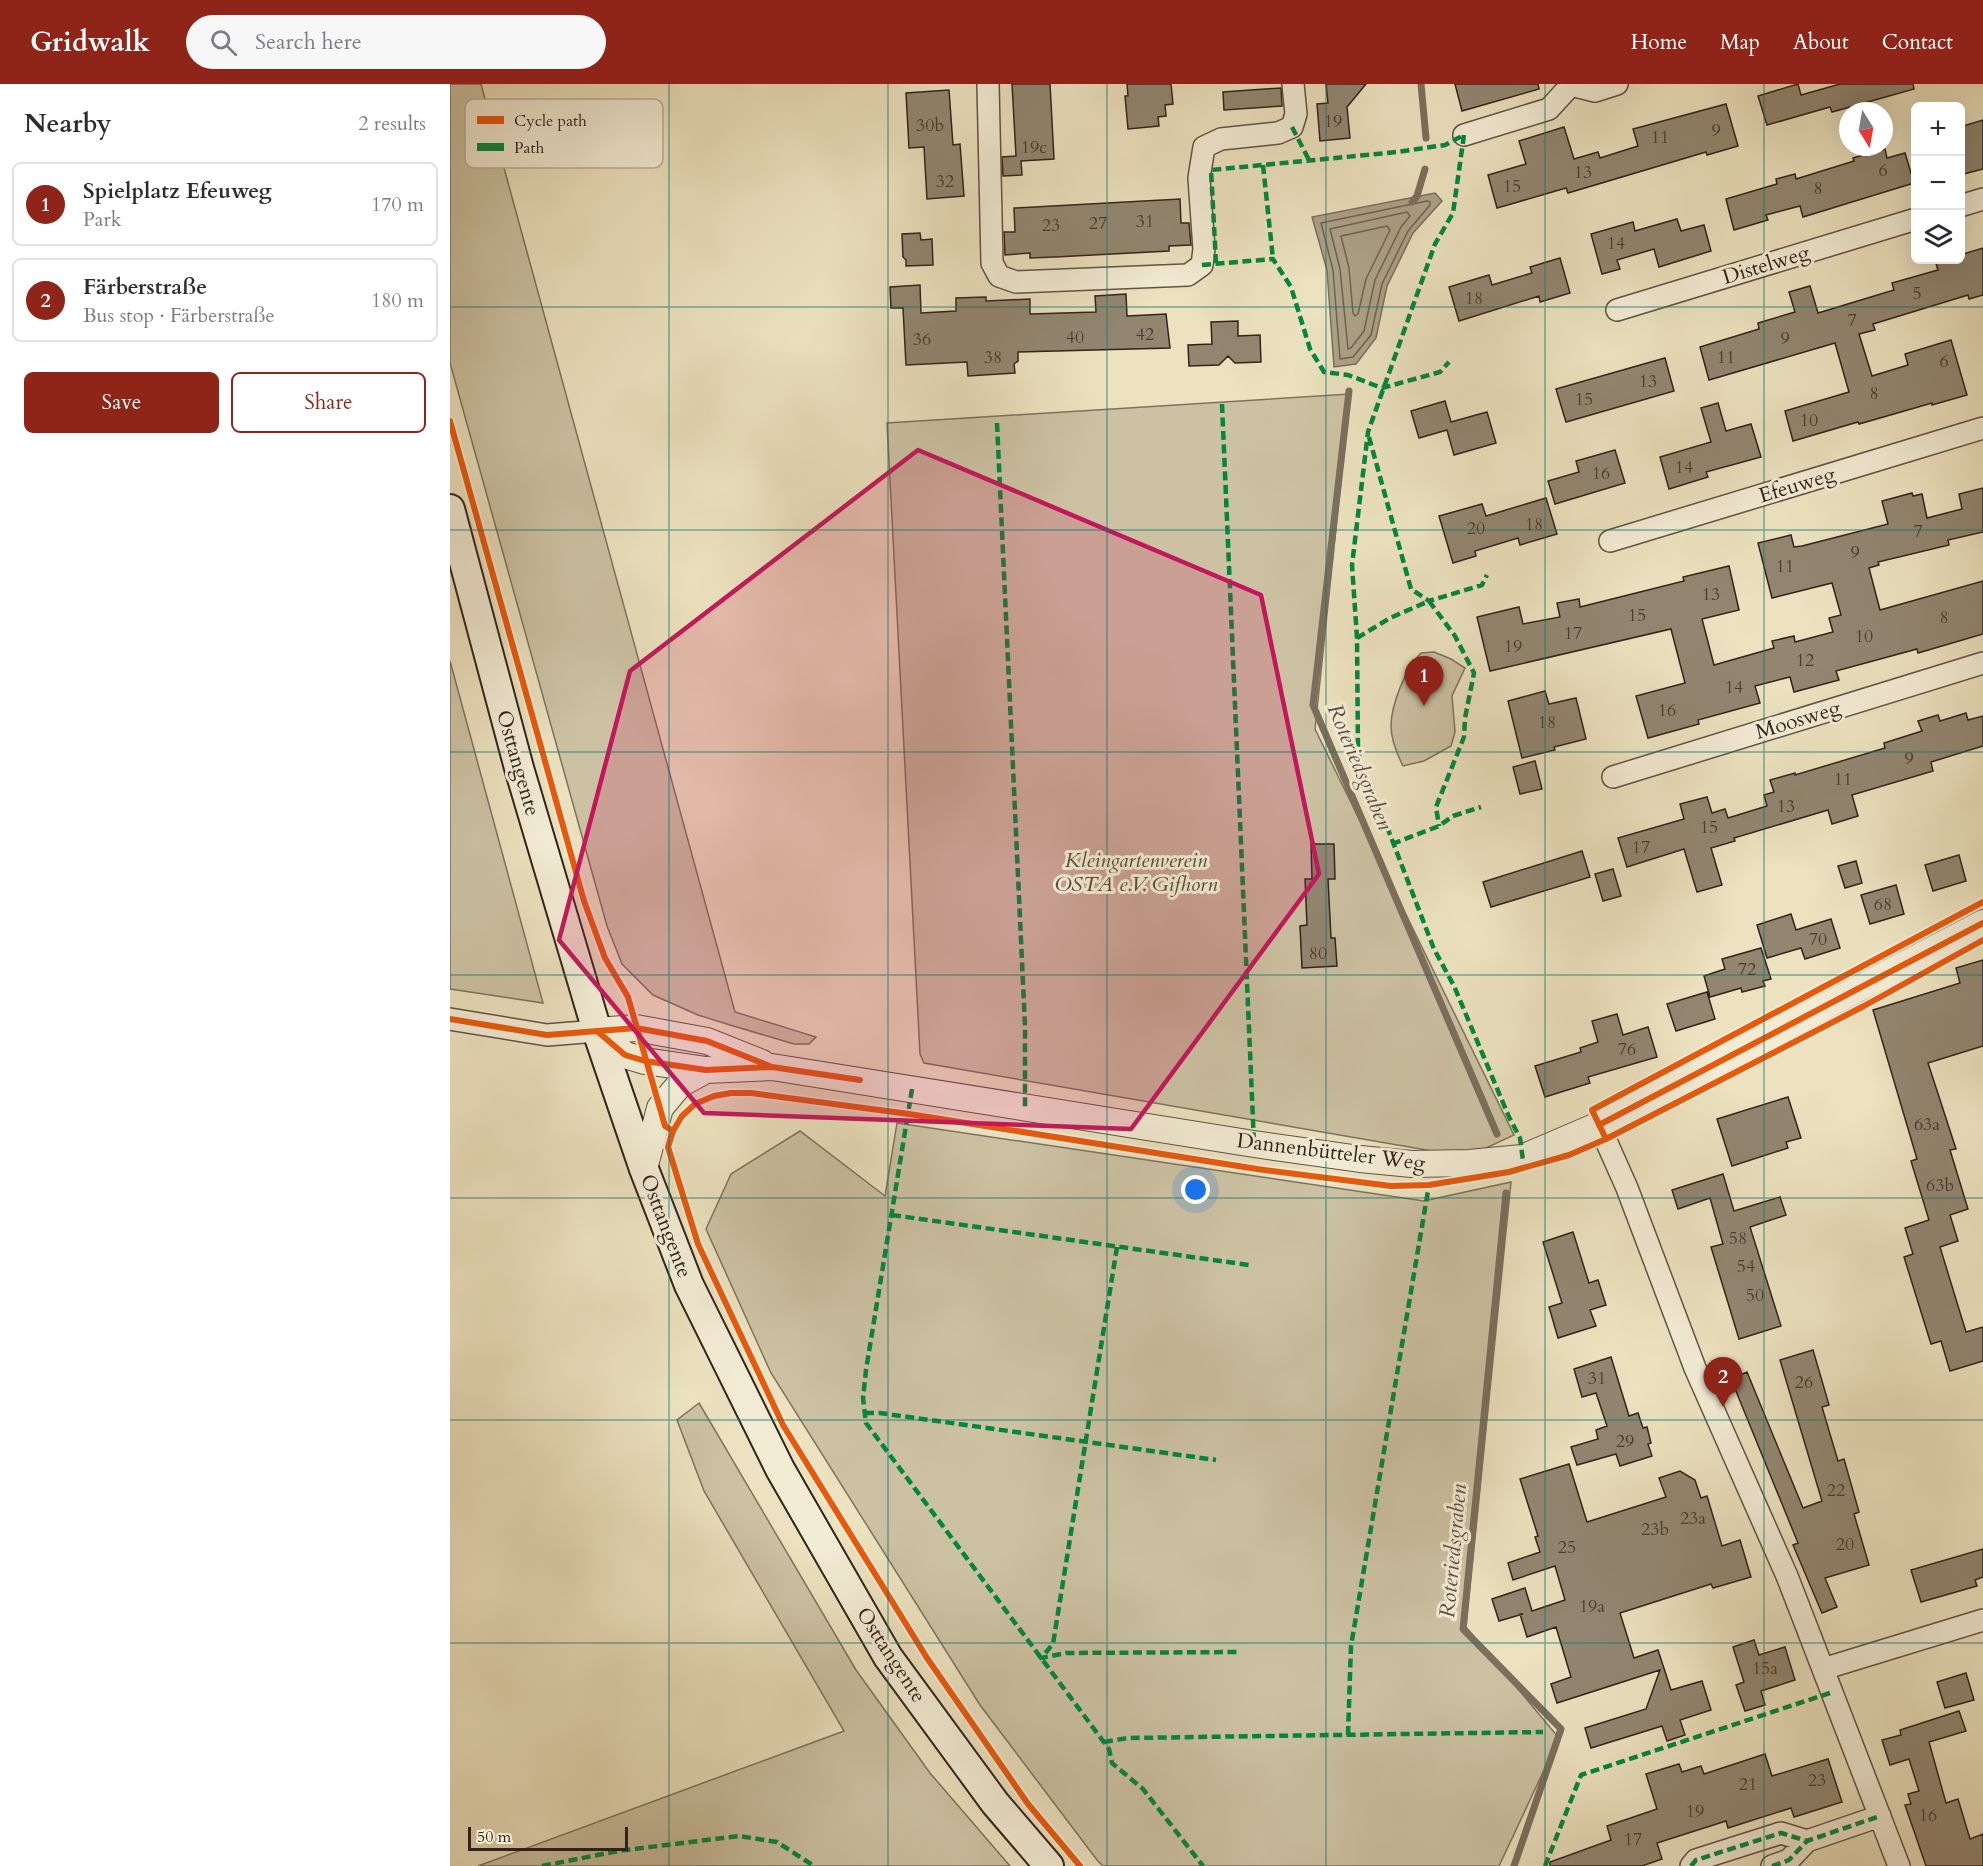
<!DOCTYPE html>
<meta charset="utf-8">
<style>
body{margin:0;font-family:Cardo,serif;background:#f7f7f7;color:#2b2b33}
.controls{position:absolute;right:18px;top:18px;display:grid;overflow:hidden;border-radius:9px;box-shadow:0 6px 24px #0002}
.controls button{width:54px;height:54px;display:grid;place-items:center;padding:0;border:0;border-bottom:2px solid #e1e1e2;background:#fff;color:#2b2b33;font:30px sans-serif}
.compass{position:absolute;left:1389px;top:18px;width:54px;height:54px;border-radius:50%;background:#fff;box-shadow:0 6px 24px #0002;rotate:169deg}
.scale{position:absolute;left:18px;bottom:15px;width:160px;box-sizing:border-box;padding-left:6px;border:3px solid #31231c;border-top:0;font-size:16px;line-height:21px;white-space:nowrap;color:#31231c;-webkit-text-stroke:4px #f3ecd5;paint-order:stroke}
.you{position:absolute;left:746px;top:1106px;width:21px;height:21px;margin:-15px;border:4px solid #fff;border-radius:50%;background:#1a73e8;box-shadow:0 0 0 9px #1a73e833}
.badge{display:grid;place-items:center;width:39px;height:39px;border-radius:50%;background:#8f2418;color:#fff;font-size:20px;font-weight:700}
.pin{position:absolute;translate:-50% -50px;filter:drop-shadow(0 2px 3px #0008)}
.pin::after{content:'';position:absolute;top:32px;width:21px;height:18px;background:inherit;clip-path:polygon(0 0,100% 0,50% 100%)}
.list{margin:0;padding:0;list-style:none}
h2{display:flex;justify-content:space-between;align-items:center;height:78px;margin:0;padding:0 24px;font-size:26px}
h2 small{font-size:20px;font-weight:400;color:#7c7c81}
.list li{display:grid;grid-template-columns:39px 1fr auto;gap:18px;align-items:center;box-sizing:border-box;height:84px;margin:0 12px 12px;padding:0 12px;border:2px solid #e1e1e2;border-radius:9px}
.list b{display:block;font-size:22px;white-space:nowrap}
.list p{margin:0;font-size:20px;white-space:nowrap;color:#7c7c81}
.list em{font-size:20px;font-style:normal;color:#7c7c81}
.actions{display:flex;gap:12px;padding:18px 24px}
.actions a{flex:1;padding:14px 0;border:2px solid #8f2418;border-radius:9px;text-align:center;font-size:21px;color:#8f2418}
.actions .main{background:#8f2418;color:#fff}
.icon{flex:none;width:33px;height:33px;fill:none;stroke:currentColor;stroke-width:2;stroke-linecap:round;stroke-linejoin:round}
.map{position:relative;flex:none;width:1533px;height:1782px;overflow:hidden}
header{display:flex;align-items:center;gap:36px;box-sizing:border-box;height:84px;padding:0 30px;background:#8f2418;color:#fff}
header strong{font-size:28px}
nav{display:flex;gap:33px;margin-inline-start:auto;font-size:21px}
.search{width:420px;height:54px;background:#f7f7f7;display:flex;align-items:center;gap:15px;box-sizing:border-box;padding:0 21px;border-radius:33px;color:#7c7c81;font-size:22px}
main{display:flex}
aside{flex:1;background:#fff}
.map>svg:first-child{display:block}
.green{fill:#ccc2a3;stroke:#7e7260;stroke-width:1.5}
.water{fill:#aca188;stroke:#7b6f5d;stroke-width:1.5}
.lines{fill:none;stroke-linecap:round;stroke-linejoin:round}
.shore{stroke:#6e6252;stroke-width:1.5}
.stream{stroke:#7b6f5d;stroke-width:7}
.building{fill:#928671;stroke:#31231c;stroke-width:1.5}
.minor-casing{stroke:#605345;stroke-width:24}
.tertiary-casing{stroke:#605345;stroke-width:28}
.secondary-casing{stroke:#31231c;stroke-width:32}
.minor{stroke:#f3ecd5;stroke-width:21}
.tertiary{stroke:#f3ecd5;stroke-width:26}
.secondary{stroke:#f3ecd5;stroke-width:28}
.quiet{stroke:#00873e;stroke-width:4.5;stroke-dasharray:9 4.5;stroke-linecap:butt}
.cycleway-casing{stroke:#f3ecd5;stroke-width:10}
.cycleway{stroke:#e8590c;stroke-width:6}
.marked{fill:#c2185b;fill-opacity:0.2;stroke:#c2185b;stroke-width:4.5;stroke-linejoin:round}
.grid{fill:none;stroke:#0f766e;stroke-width:1.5;stroke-opacity:0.55}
.labels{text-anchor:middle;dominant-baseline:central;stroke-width:6;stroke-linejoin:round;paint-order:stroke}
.number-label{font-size:18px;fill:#493c31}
.street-label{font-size:21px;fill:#31231c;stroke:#f3ecd5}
.park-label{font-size:21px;font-style:italic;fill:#584b3e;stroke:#f3ecd5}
.water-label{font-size:22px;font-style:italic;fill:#5c4f42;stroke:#f3ecd5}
.key{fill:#f3ecd5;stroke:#b9b09e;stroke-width:1.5}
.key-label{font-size:16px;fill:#31231c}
</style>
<header>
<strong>Gridwalk</strong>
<div class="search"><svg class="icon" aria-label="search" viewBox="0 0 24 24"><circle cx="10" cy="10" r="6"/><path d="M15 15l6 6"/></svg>Search here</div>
<nav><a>Home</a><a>Map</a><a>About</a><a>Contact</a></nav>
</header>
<main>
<aside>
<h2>Nearby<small>2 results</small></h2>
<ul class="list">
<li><span class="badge">1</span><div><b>Spielplatz Efeuweg</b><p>Park</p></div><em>170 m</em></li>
<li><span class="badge">2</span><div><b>Färberstraße</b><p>Bus stop · Färberstraße</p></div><em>180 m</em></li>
</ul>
<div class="actions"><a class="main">Save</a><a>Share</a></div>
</aside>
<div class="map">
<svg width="1533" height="1782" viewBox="0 0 1533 1782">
<rect width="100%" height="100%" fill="#ece2bf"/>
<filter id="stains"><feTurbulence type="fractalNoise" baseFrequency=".00333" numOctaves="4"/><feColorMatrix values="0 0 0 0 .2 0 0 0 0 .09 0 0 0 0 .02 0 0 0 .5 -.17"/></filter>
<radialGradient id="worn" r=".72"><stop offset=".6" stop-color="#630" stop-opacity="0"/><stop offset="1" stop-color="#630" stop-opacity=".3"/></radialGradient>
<path class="green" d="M0,0H31L285,928L366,953L359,960H344L280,941L248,931L203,911L172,880L157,842L0,279Z
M900,310L865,645L1064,1051L1017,1073L474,979L470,970L437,339Z
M984,568L1001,575L1015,584L1002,612L1005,648L1001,662L974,677L953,682C947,670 941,656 941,642C941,621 956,583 971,569Z
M0,577L93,919L0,905Z
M447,1039L974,1117L1061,1098L1016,1543L1109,1654L1049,1782H653L647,1776L530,1621L321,1289L256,1145L281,1090L350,1047L435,1112Z
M249,1319L406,1586L480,1689L560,1782H28L394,1647L254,1407L227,1336Z"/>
<path class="water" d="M985,109L992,117L963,149L937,202L926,254L906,280L884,283L877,186L862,133Z"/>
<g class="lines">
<path class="shore" d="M977,117L980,118V121L958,147L932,200L921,251L903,273L890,275L883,186L871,139Z
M957,128L960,132L951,143L925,196L914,247L901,264L898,265L890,185L880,145Z
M937,142L940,146L916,195L908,230L905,232L903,229L899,184L891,152Z"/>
<path class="stream" d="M971,0L976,54
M962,118L967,112L975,85
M899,307L863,621L1047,1050
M1056,1109L1013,1545L1111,1645L1064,1782"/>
</g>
<path class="building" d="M562,0H600L604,75L571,77L572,91L553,92L552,73L566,72Z
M677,0H721L723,20L715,21L716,32L708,33L709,42L678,45L675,12H678Z
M876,0H916L897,23L900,54L870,57L867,20L878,19Z
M1005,0H1088L1089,5L1012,27Z
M1348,0L1351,11L1390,0H1463L1464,5L1382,28L1380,23L1317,41L1308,12Z
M831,4L832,22L774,26L773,8Z
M499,6L503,61L510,60L514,112L477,115L474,63L459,64L456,9Z
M1276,20L1288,62L1257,71L1256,68L1118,109L1116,104L1047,124L1038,91L1076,80L1069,57L1114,43L1124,75L1148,68L1150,74L1188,62L1183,45Z
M1533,36V85L1510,91V43Z
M1435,65L1437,74L1455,69L1464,99L1353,133L1350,122L1316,131L1318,136L1284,146L1276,115L1327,100L1326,95L1345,90L1346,95L1404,77L1403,74Z
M730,115L731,139H739L741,161L719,162V167L605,173L580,174V169L555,171L554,148H565L564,124Z
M1227,135L1231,147L1254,141L1261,167L1209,183L1204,165L1167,176L1170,185L1152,190L1141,150L1183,138L1185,147Z
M470,149L471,156L482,155L483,181L456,182V176L453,173L452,150Z
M1533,164V211L1519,215L1518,211L1423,240L1425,246L1409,250L1422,292L1458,281L1455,270L1501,256L1517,311L1482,321V319L1409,340L1408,338L1343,357L1335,327L1399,308L1385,259L1259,296L1250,263L1309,245L1308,239L1345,228L1339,208L1360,202L1368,229L1444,206L1442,199L1488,186L1485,176H1510V171Z
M1110,174L1120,209L1090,218L1089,212L1009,237L999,203L1039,191L1042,201L1082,189L1080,183Z
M470,201L471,229L506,227V214L536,213V217L580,215V230L646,228L645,212L676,210L677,232L716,230L720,264L568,268V277L564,280L565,289L518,292L517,278L456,281L453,224H441L440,203Z
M788,237V252L810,251L811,278L785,279L778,272L769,281L739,282L738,261L762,260L761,238Z
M1215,274L1224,307L1116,338L1106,305Z
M995,317L1001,338L1037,328L1046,359L1004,371L997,346L969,354L961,327Z
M1268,319L1276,347L1301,340L1311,373L1256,388L1258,393L1219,405L1210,373L1261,358L1251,324Z
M1165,366L1175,399L1105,420L1098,397L1129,388L1126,377Z
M1533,404V448L1498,456L1499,461L1428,478L1429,481L1419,484L1430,526L1533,497V550L1468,569L1467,565L1386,587L1389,596L1344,608L1340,593L1305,602L1310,619L1248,636L1249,640L1198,654L1186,612L1235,599L1221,545L1040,587L1027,533L1069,523L1073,540L1110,533L1107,519L1129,515L1130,523L1234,497L1233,493L1279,482L1289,526L1252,535L1264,581L1324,564L1322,557L1344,552L1345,558L1383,548L1379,534L1391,531L1382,499L1322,514L1308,459L1341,451L1344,463L1352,462L1438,440L1432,417L1462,409L1463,412L1472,410L1477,434L1512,425L1509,410Z
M1096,414L1107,450L1070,461L1068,454L1025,467L1026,472L1003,479L989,432L1032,420L1036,432Z
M1095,607L1099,620L1126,614L1136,655L1104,663L1105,666L1072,674L1058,617Z
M1516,629L1518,636L1533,632V662L1481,678L1483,687L1402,711L1408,732L1382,740L1378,726L1284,754L1285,757L1261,764L1272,801L1247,808L1234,765L1177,783L1168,754L1234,735L1230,720L1257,713L1262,729L1275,725L1278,734L1317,722L1314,711L1324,708L1320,696L1345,689V691L1435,664L1434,659L1472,647L1468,637L1488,631L1490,637Z
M1085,677L1092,705L1070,710L1063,683Z
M861,760H884L885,795H878L881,854H885L887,882L852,884L850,842L857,841L855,795H862Z
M1132,767L1140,793L1041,823L1033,798Z
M1509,771L1516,797L1483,807L1475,781Z
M1406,777L1412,799L1395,804L1388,782Z
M1163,785L1171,812L1153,817L1145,790Z
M1446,801L1454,830L1420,840L1411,811Z
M1341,830L1346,846L1381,835L1390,864L1355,875L1351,864L1317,874L1307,841Z
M1311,864L1321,895L1313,897L1315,902L1292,908L1291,904L1260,913L1254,892L1275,885L1272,875Z
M1533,876V962L1478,979L1506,1065L1500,1066L1518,1125L1500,1131L1508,1157L1490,1163L1516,1248L1533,1243V1277L1500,1287L1491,1257L1481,1260L1454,1173L1463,1170L1455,1144L1479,1136L1461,1077L1467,1075L1423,926L1510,899L1506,884Z
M1257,908L1265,935L1226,947L1217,920Z
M1167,930L1173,951L1198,943L1207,973L1138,993L1140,999L1095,1013L1085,982L1131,968L1130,964L1148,958L1142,937Z
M1338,1013L1351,1054L1336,1058L1338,1064L1282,1082L1267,1035Z
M1273,1090L1284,1127L1330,1113L1336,1131L1300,1143L1331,1242L1289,1255L1261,1163L1273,1160L1260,1114L1228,1125L1222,1106Z
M1123,1148L1139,1199L1148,1196L1156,1221L1140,1226L1146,1242L1108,1254L1099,1223L1112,1219L1093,1158Z
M1363,1266L1379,1321L1372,1323L1388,1377L1394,1375L1409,1428L1404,1430L1419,1481L1375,1494L1387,1523L1372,1529L1343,1461L1348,1459L1281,1295L1297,1288L1353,1424L1372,1417L1330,1276Z
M1161,1273L1179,1332L1188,1329L1193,1344L1197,1343L1201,1359L1198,1360L1202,1372L1170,1382L1166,1370L1127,1381L1121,1363L1148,1355L1146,1346L1157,1342L1146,1309L1132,1313L1124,1285Z
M1119,1380L1137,1438L1216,1413L1209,1394L1230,1387L1245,1396L1251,1414L1257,1412L1272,1462L1290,1456L1301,1493L1263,1504L1261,1500L1170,1529L1184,1574L1208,1566L1221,1606L1252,1597L1261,1626L1230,1636L1235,1651L1217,1657L1212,1642L1141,1664L1135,1644L1196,1625L1210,1586L1107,1619L1101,1600L1121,1593L1106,1543L1077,1553L1070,1530H1073L1049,1537L1042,1515L1075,1504L1082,1527L1115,1516L1105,1482L1063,1496L1058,1479L1090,1468L1085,1453L1088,1452L1070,1395Z
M1533,1465V1493L1525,1496L1527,1502L1471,1518L1461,1486Z
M1304,1556L1309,1571L1335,1563L1345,1596L1311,1607L1315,1621L1295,1627L1286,1601L1294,1598L1283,1563Z
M1516,1589L1524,1616L1495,1624L1487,1598Z
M1509,1627L1516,1647L1479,1658L1496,1719L1508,1715L1520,1755L1533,1750V1782H1476L1455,1721L1461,1720L1458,1710L1469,1707L1459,1675L1440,1681L1432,1656L1451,1651L1450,1646Z
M1315,1670L1322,1692L1378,1675L1392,1718L1344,1733L1341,1724L1278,1744L1276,1737L1207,1759L1212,1775L1192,1782H1100V1778L1161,1756L1157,1742L1207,1725L1196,1690L1229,1680L1232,1688L1251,1682L1254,1690Z"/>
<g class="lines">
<defs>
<path id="minor" d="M538,0L542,179L549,192L566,198L738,191L752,181L754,165L749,94L754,63L771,55L828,49L842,43L846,30L843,0
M1014,51L1099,25L1121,1L1145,7L1167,0
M1510,122L1533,115
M1167,226L1466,135
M1160,457L1533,344
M1163,693L1533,579
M0,935L97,951L147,947
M1149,1041L1177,1104L1245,1284L1337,1492L1449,1782
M1373,1585L1533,1536
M1241,1782L1246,1776L1331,1749L1357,1757L1430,1732
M1322,1782L1339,1776L1357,1757"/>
<path id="tertiary" d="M147,947L175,971L195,977L256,986L322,983L804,1060L910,1075L962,1080L1019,1079L1072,1074L1149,1041L1533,839
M147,947L186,944L257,957L312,979
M194,1085L210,1024L230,1000L256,986"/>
<path id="secondary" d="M0,425L69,684L147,947L194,1085L239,1201L330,1385L438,1573L545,1719L599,1782"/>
</defs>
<use href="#minor" class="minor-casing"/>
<use href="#tertiary" class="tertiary-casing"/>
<use href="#secondary" class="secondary-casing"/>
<use href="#minor" class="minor"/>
<use href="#tertiary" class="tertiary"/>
<use href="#secondary" class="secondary"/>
<path class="quiet" d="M842,43L859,76
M1014,51L1003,129L985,160L918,348L902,481L907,554L908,667L915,696L934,735L984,865L1004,902L1059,1033L1070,1054L1074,1084
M813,81L823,175
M766,179L761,86L947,68L995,61L1014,51
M752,181L823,175L841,203L860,265L874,288L898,291L932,304L990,288L999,278
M772,320L804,1060
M547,339L575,942V1024
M919,353L961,505L979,517L1032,501L1037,491
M907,554L940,534L979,517L1005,552L1024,589L1015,634L1014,653L986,723L989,742
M942,760L989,742L1003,732L1031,723
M462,1005L416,1286L413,1314L416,1339L659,1665L662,1679L693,1705L753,1782
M442,1131L799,1181
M667,1163L603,1560L591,1574L616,1569L790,1568
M415,1329H430L766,1376
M898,1651L901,1562L979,1101
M654,1658L678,1654L1093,1648
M92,1782L168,1767L289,1752L327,1758L364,1782
M1095,1782L1131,1691L1383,1608
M1241,1782L1246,1776L1331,1749L1357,1757L1430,1732
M1322,1782L1339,1776L1357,1757"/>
<defs>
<path id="cycleway" d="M0,337L134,817L155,874L178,913L215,1042L223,1047
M0,935L97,951L186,944L257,957L322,983
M147,947L175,971L195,977L256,986L322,983L410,996
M1149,1041L1533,839
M1156,1055L1142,1026L1533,818
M630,1782L578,1720L477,1574L333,1341L248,1160L218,1063L223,1047L232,1032L245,1020L264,1012L281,1009H301L459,1030L807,1085L941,1102L979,1101L1059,1088L1119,1071L1156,1055L1414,922L1533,856"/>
</defs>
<use href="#cycleway" class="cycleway-casing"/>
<use href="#cycleway" class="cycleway"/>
</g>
<path class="marked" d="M468,366L811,511L869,790L681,1045L254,1029L109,856L180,587Z"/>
<path class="grid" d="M219,0V1782M438,0V1782M657,0V1782M876,0V1782M1095,0V1782M1314,0V1782M0,223H1533M0,446H1533M0,668H1533M0,891H1533M0,1114H1533M0,1336H1533M0,1559H1533"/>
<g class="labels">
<g class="number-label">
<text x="883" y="37">19</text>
<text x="480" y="41">30b</text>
<text x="1266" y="46">9</text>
<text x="1210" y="53">11</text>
<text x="584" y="63">19c</text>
<text x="1433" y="86">6</text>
<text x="1133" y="88">13</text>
<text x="495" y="97">32</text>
<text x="1062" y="102">15</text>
<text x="1368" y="104">8</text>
<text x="695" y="137">31</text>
<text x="648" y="139">27</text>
<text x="601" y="141">23</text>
<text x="1166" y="159">14</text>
<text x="1467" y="209">5</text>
<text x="1024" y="214">18</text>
<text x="1402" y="236">7</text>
<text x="695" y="250">42</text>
<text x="625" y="253">40</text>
<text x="1335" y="254">9</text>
<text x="472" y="255">36</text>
<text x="543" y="273">38</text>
<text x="1276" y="273">11</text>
<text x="1494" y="277">6</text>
<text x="1198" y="297">13</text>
<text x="1424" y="309">8</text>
<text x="1134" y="315">15</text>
<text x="1359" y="336">10</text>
<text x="1234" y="383">14</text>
<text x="1151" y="389">16</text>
<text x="1084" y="440">18</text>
<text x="1026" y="444">20</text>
<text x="1468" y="447">7</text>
<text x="1405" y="468">9</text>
<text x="1335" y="482">11</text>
<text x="1261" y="510">13</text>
<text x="1187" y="531">15</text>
<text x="1494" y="533">8</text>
<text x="1123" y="549">17</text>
<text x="1414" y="552">10</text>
<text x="1063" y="562">19</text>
<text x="1355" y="576">12</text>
<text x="1284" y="603">14</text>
<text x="1217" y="626">16</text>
<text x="1097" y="638">18</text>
<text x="1459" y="674">9</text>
<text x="1393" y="695">11</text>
<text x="1336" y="722">13</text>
<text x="1259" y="743">15</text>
<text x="1191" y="763">17</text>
<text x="1433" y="820">68</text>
<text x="1368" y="855">70</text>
<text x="868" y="869">80</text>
<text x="1297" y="885">72</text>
<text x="1177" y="965">76</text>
<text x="1477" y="1040">63a</text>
<text x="1490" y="1101">63b</text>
<text x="1288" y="1154">58</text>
<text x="1296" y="1182">54</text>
<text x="1305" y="1211">50</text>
<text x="1147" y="1294">31</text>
<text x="1354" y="1298">26</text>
<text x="1175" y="1357">29</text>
<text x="1386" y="1406">22</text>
<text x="1243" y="1434">23a</text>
<text x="1205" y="1445">23b</text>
<text x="1395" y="1460">20</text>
<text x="1117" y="1463">25</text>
<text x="1142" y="1522">19a</text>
<text x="1315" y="1584">15a</text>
<text x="1367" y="1696">23</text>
<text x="1298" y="1700">21</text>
<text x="1245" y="1727">19</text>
<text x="1478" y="1731">16</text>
<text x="1183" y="1755">17</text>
</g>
<g class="street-label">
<text transform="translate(1316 181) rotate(-17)">Distelweg</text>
<text transform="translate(1347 401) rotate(-17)">Efeuweg</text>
<text transform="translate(1348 636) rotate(-17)">Moosweg</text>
<text transform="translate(68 679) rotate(74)">Osttangente</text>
<text transform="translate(881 1068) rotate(7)">Dannenbütteler Weg</text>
<text transform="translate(216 1142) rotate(69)">Osttangente</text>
<text transform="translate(441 1571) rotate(57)">Osttangente</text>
</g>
<g class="park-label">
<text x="686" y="776">Kleingartenverein<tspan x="686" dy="24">OSTA e.V. Gifhorn</tspan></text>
</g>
<g class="water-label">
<text transform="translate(910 683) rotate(67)">Roteriedsgraben</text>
<text transform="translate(1003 1467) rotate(-85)">Roteriedsgraben</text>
</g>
</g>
<rect x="15" y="15" width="198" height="69" rx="9" class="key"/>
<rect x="27" y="32" width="27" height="8" fill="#e8590c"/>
<rect x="27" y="59" width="27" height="8" fill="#00873e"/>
<g class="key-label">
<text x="64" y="42">Cycle path</text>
<text x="64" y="69">Path</text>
</g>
<rect width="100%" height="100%" filter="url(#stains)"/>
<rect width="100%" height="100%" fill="url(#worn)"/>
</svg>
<div class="controls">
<button>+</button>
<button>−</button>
<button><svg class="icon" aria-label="layers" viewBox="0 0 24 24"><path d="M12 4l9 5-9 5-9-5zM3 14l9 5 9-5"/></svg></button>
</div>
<svg class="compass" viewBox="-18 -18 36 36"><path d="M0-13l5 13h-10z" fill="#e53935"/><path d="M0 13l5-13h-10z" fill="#7c7c81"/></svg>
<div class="scale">50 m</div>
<div class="you"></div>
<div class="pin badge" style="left:974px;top:622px">1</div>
<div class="pin badge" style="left:1273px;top:1323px">2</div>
</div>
</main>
